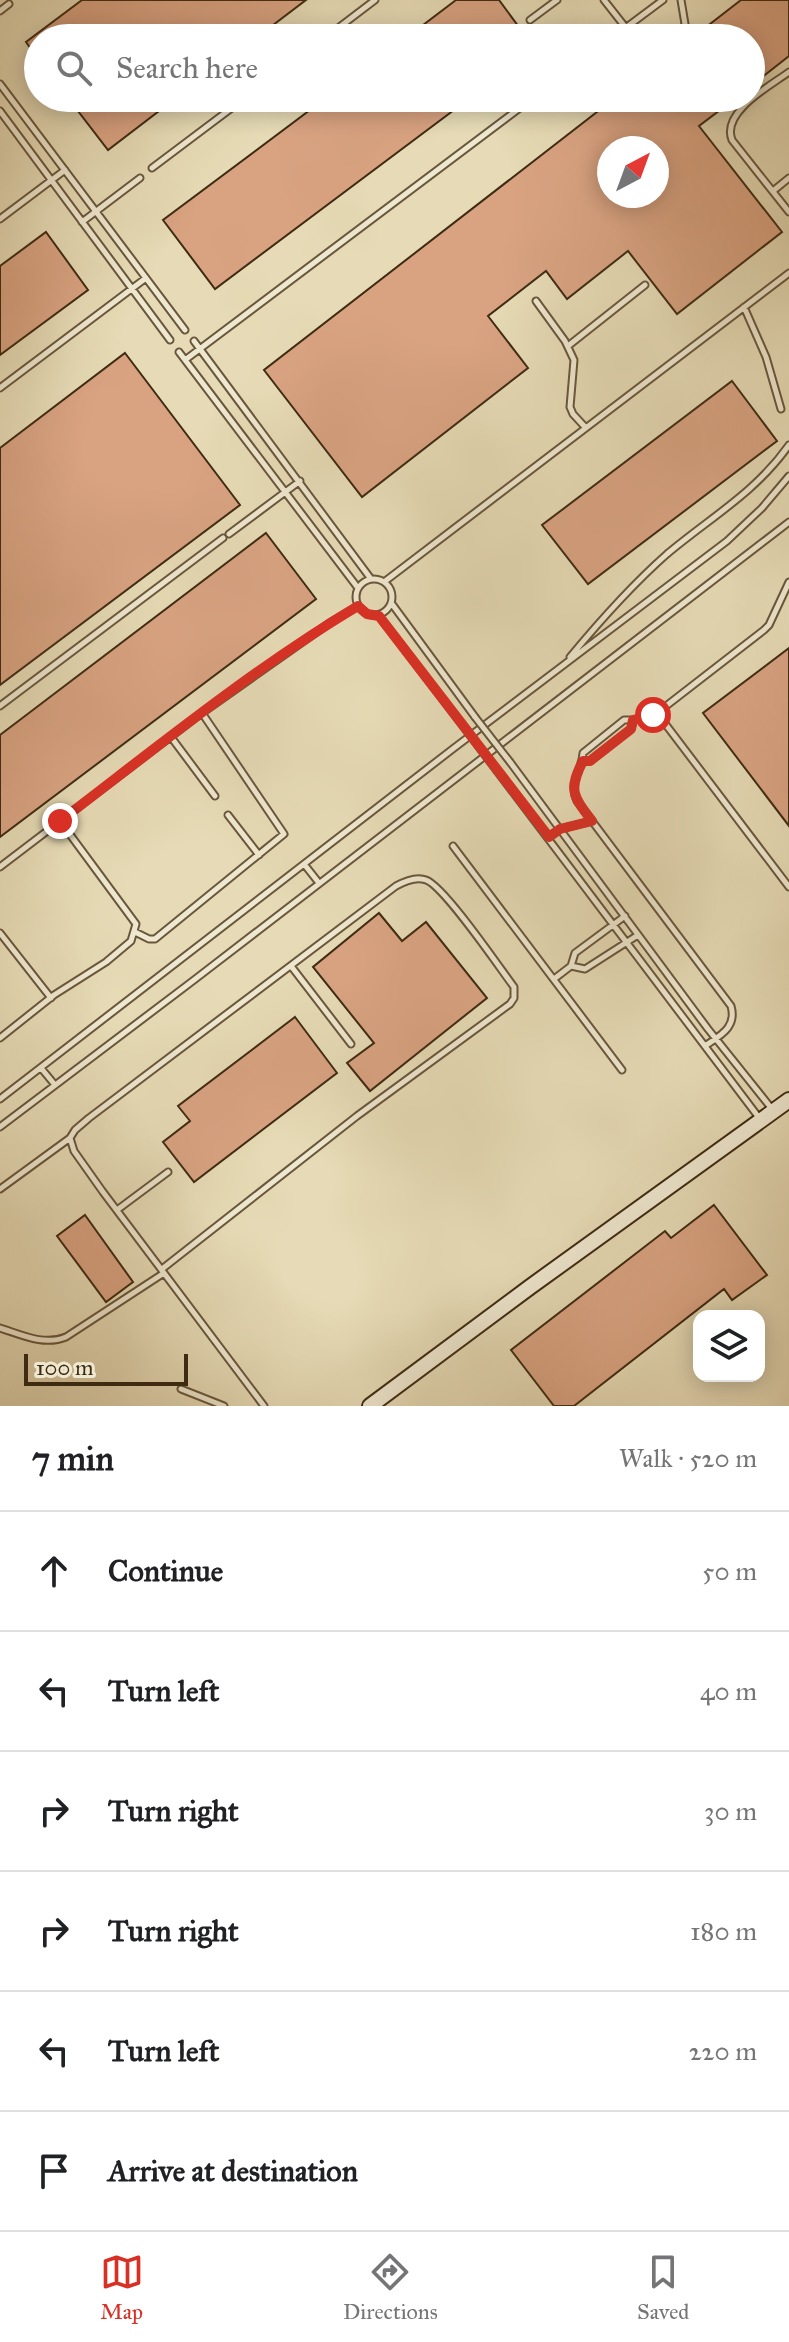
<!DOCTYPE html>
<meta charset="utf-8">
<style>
body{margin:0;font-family:"IM FELL Great Primer",serif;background:#f6f6f6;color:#202124}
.controls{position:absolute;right:24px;bottom:24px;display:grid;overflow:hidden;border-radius:16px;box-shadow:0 4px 20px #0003}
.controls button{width:72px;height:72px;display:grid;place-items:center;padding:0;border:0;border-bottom:2px solid #e0e0e0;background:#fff;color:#202124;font:40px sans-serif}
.compass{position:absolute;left:597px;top:136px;width:72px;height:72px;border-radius:50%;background:#fff;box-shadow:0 4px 20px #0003;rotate:41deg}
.scale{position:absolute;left:24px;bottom:20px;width:164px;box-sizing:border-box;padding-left:8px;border:4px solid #3f2b12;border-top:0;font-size:22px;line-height:28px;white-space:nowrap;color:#3f2b12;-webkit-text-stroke:6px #efe8d0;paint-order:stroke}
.stop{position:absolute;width:24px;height:24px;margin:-18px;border:6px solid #d93025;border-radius:50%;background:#fff}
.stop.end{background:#d93025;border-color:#fff;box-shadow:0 2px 8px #0008}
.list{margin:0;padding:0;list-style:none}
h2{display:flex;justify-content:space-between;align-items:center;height:104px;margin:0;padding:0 32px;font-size:34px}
h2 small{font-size:26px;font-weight:400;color:#757577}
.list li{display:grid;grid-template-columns:52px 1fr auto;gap:24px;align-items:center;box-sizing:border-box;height:120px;padding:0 32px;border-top:2px solid #e0e0e0}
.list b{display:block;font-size:30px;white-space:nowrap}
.list em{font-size:26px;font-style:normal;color:#757577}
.icon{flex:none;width:44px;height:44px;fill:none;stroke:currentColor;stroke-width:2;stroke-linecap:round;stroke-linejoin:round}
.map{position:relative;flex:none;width:789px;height:1406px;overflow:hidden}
.search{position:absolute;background:#fff;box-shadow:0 4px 20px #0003;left:24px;right:24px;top:24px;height:88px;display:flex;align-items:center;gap:20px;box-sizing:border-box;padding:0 28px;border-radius:44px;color:#757577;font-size:30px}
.sheet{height:824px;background:#fff}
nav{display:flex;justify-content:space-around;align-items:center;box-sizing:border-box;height:112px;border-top:2px solid #e0e0e0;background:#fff;font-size:22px;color:#757577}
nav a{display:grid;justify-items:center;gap:4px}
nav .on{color:#d93025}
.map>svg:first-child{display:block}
.building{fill:#d9a382;stroke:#3f2b12;stroke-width:2;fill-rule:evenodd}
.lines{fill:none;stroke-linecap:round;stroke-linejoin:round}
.lane-casing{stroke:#69573b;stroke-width:9}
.secondary-casing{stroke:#3f2b12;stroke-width:18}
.lane{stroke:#efe8d0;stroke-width:5}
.secondary{stroke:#efe8d0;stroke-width:14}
.lane-bridge-casing{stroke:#69573b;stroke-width:9;stroke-linecap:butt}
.lane-bridge{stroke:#efe8d0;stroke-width:5}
.route{stroke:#d93025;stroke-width:10}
</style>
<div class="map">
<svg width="789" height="1406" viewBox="0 0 789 1406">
<rect width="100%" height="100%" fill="#e6dbb6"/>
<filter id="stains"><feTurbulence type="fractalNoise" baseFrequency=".0025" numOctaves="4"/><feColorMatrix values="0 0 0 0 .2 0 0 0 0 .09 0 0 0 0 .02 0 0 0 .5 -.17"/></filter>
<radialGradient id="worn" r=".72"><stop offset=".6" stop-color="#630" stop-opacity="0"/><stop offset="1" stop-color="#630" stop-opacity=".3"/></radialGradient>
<path class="building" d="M82,0H306L256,38H38V59L26,42Z
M456,0H499L527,38H406Z
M741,0H789V56L751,86V38H692Z
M68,98H176L108,150Z
M326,98H470L215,289L163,220Z
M615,98H736L699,126L782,232L677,314L628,251L567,299L546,271L488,316L528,368L362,497L264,370ZM609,148H657V196H609Z
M46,232L88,290L0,355V266Z
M125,353L240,505L0,685V448Z
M732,381L777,441L588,584L542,525Z
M266,533L316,599L0,837V735Z
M789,648V826L703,713Z
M379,913L402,941L426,922L487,998L370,1091L347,1063L374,1043L313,967Z
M295,1017L337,1073L194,1182L163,1142L190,1121L178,1106Z
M714,1205L767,1275L732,1300L724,1289L574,1406H554L511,1350L665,1231L671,1238Z
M85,1215L133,1282L106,1302L57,1236Z"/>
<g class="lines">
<defs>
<path id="lane" d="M604,0L626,28
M0,11L9,4
M530,20L557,0
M325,38L375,0
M612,38L663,0
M678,38L685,24L681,0
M789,72C770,86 721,112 732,140L789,212
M0,84L185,330
M0,111L170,340
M152,168L245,98
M773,191L789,178
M0,219L65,170
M82,222L140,178
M536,301L565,341L574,360L570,407L573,414L585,427
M744,307L766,357L781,409
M194,341L371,579
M568,346L645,285
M179,352L358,588
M185,360L533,98
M0,388L146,278
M229,534L300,481
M356 597a18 18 0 1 1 36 0a18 18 0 1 1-36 0Z
M384,582L789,273
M392,604L475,717
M379,616L463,726
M570,657C599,622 633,584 667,554C711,517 755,493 789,445
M0,706L223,538
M657,713L789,887
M171,737L215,796
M583,761H590L631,729L633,720
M510,762L708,1029L772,1109
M497,771L760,1119
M228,815L259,855
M549,837L560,829L592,821
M453,846L622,1070
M304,864L319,883
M0,867L202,713L331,622L358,606
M135,932L149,939H155L284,834L202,713
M0,933L51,998
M291,966L351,1044
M571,966L585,969L638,935
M554,979L571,966L575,953L625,916
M0,1038L54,995L106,962L131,941L136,924L60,821
M705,1046C721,1035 737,1027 731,1006L577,801C568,782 582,771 583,753L624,720H633L657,713L764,630L769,625L789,582
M41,1068L55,1085
M0,1099L454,748L727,541L762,508L789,476
M0,1127L194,980L789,522
M0,1189L70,1138
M117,1210L168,1172
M162,1269L357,1116L510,1004L514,998V987C499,967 444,886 426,880C416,876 405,881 396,886L89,1118L75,1130L70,1138L74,1151L103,1192L264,1406
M0,1328C22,1335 44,1346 66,1337L164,1273
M181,1389L224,1406"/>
<path id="secondary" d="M370,1406L530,1287L789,1100"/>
</defs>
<use href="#lane" class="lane-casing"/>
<use href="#secondary" class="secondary-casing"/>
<use href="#lane" class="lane"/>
<use href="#secondary" class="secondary"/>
<defs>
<path id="lane-bridge" d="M475,717L510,762
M463,726L497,771"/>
</defs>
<use href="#lane-bridge" class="lane-bridge-casing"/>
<use href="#lane-bridge" class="lane-bridge"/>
</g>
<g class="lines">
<path class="route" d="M60,821C156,748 254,668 358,606L367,614L379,616L549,837L560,829L592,821C573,796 568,790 583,761H590L631,729L633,720L653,715"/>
</g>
<rect width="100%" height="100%" filter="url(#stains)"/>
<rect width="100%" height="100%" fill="url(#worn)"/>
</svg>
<div class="controls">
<button><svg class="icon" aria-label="layers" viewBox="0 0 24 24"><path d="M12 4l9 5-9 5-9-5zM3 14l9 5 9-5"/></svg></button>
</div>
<svg class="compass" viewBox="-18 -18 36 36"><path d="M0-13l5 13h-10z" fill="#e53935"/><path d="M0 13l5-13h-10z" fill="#757577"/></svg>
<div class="scale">100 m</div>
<div class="stop" style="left:653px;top:715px"></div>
<div class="stop end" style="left:60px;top:821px"></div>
<div class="search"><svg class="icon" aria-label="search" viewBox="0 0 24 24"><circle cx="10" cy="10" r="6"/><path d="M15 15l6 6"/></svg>Search here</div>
</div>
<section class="sheet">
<h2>7 min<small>Walk · 520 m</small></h2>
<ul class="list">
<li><svg class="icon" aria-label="ahead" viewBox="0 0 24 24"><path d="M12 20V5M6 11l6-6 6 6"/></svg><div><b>Continue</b></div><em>50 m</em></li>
<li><svg class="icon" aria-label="left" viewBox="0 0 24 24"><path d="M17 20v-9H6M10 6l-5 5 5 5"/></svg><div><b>Turn left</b></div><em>40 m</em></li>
<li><svg class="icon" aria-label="right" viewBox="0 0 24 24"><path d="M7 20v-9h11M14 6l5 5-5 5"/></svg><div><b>Turn right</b></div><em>30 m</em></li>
<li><svg class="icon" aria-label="right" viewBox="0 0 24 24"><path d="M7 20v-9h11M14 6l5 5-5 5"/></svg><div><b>Turn right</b></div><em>180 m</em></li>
<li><svg class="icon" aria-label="left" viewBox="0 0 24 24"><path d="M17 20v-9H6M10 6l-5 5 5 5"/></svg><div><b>Turn left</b></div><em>220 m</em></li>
<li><svg class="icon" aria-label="arrive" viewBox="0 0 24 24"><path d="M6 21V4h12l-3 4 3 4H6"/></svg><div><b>Arrive at destination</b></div></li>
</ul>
</section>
<nav>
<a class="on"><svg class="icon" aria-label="map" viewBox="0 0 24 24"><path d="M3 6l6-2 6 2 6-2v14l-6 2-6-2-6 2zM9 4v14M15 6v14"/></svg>Map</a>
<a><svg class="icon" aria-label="directions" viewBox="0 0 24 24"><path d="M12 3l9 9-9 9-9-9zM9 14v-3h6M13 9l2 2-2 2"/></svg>Directions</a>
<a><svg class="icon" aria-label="saved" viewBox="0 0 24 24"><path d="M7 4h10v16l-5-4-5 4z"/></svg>Saved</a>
</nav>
